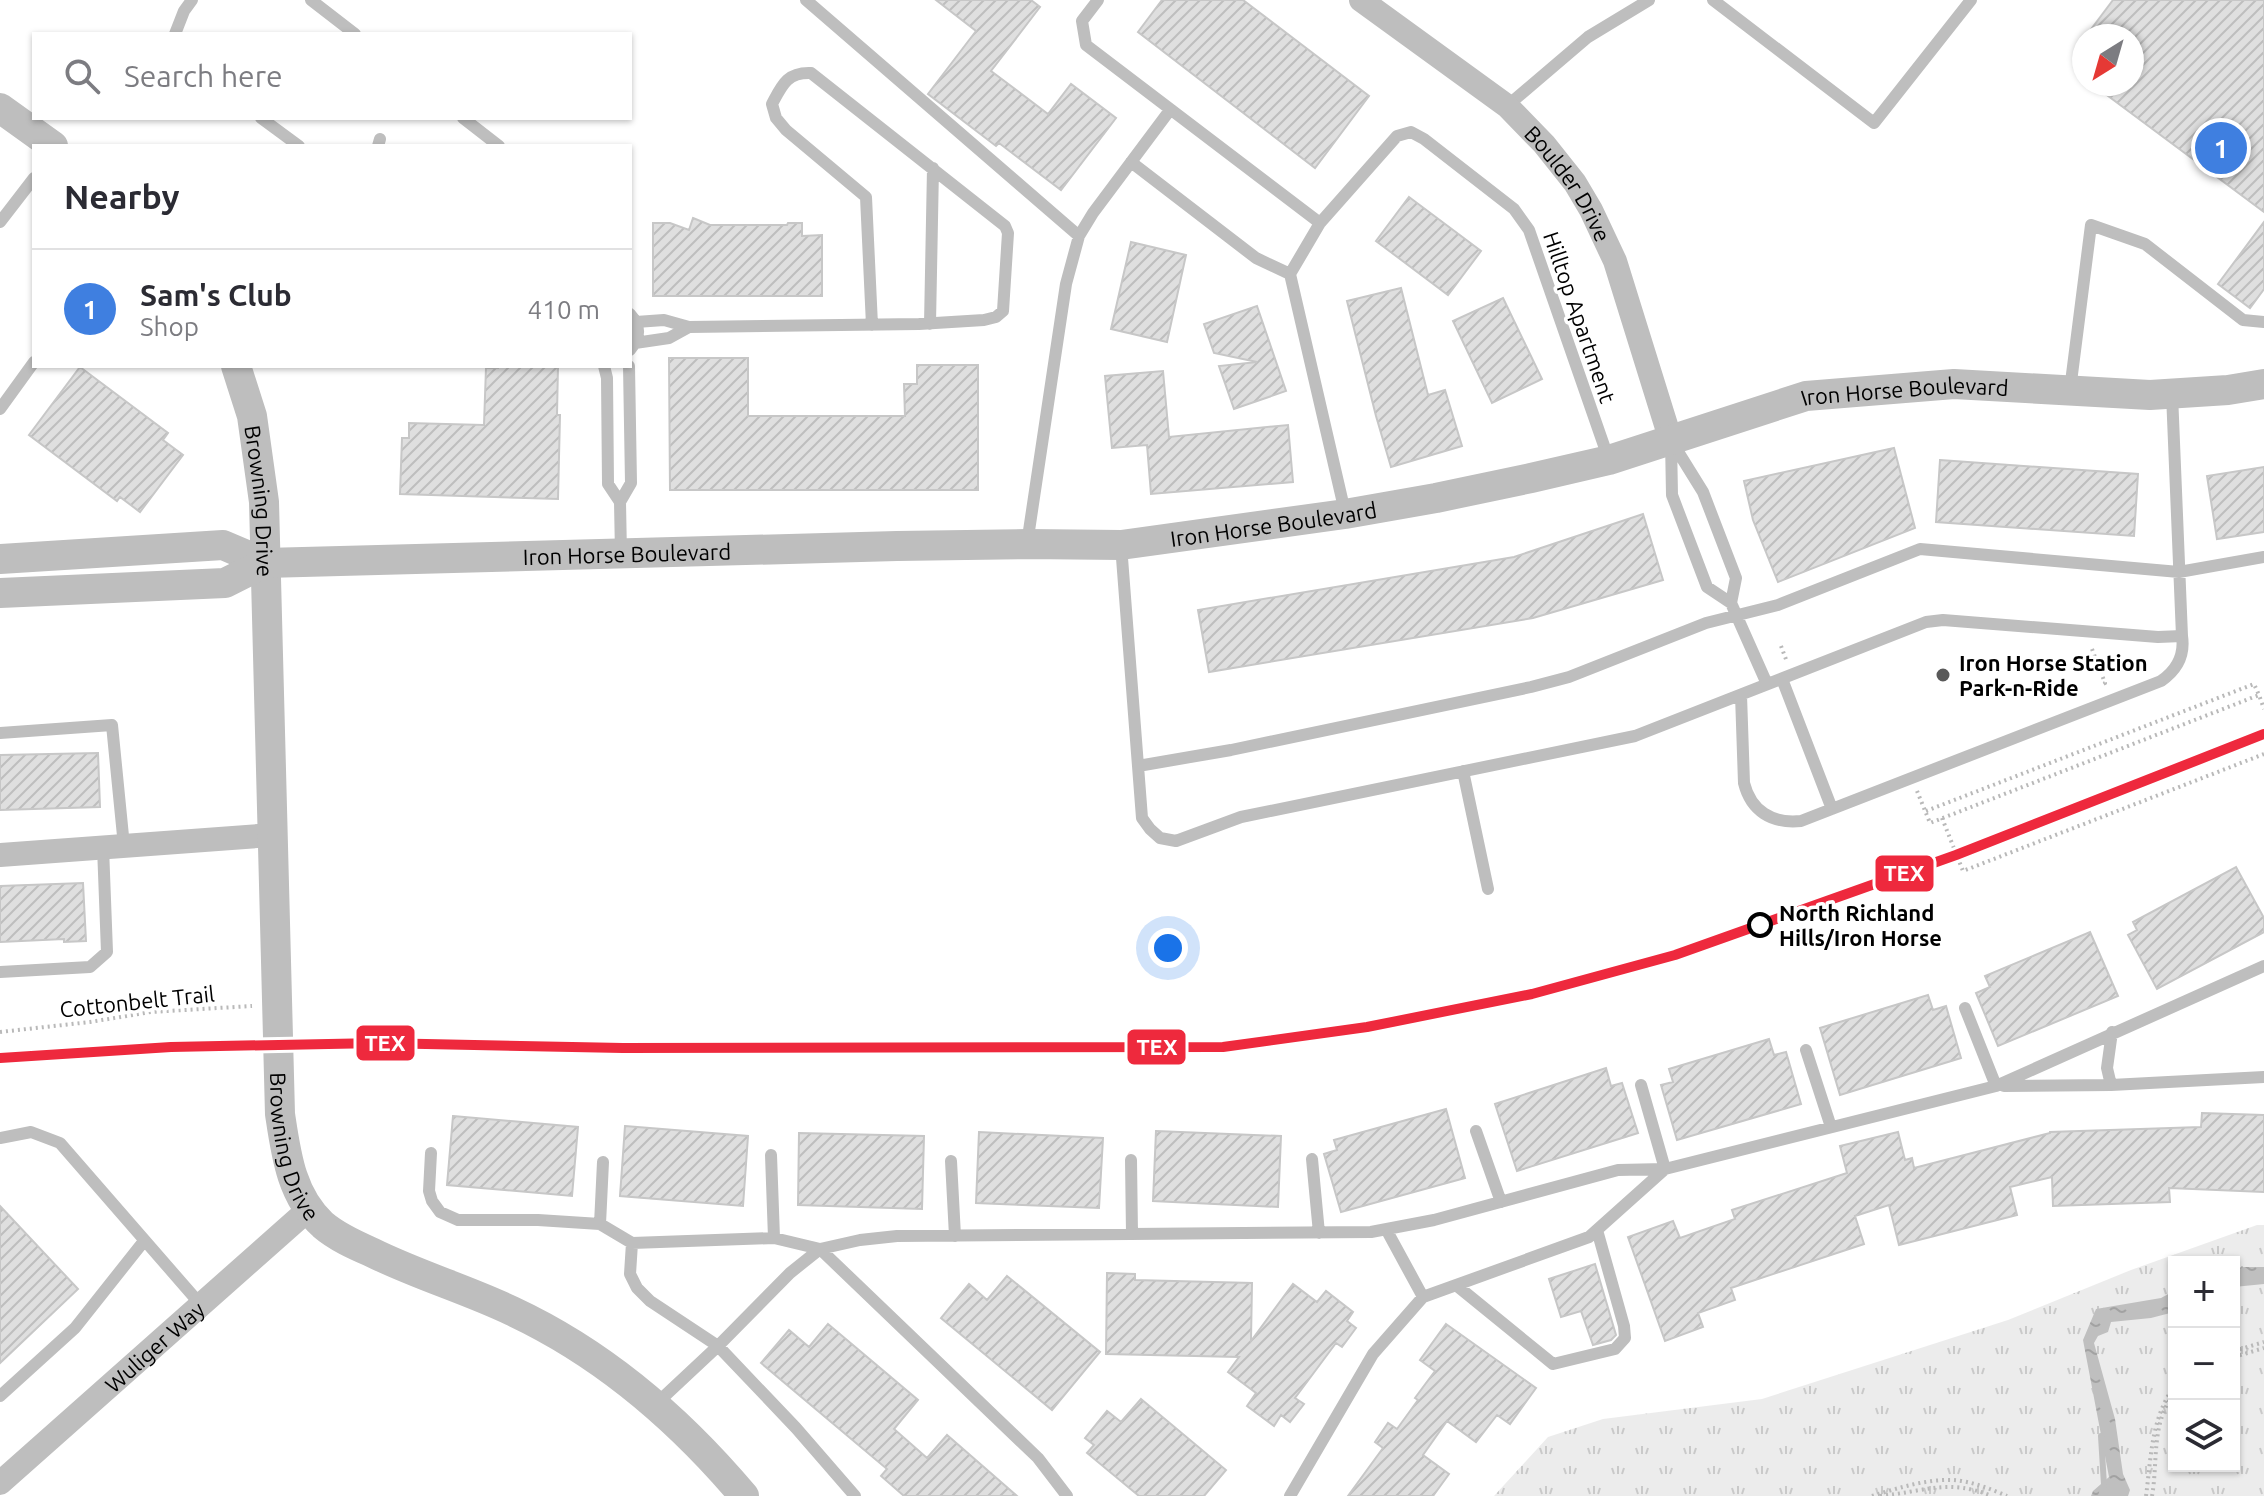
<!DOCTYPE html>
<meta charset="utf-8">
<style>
body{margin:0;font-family:Ubuntu,sans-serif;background:#f7f7f7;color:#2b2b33}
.controls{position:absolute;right:24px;bottom:24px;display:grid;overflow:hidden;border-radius:0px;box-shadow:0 2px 6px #0004}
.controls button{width:72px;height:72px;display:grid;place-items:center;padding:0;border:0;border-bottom:2px solid #e1e1e2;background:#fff;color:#2b2b33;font:40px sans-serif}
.compass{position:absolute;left:2072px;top:24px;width:72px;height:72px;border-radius:50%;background:#fff;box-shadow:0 2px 6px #0004;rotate:217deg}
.you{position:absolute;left:1168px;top:948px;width:28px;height:28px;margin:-20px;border:6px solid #fff;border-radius:50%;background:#1a73e8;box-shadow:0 0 0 12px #1a73e833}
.badge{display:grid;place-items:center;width:52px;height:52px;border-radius:50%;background:#1a73e8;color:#fff;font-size:26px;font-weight:700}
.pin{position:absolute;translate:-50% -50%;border:4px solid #fff;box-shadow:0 2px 8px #0006}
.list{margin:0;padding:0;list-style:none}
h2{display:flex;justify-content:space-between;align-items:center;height:104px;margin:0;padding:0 32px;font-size:34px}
h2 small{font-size:26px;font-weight:400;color:#7c7c81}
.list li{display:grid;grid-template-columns:52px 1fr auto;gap:24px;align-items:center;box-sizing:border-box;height:120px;padding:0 32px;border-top:2px solid #e1e1e2}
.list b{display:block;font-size:30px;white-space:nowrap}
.list p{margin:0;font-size:26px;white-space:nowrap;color:#7c7c81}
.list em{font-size:26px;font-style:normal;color:#7c7c81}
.icon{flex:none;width:44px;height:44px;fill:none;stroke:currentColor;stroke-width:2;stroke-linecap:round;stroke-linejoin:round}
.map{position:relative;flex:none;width:2264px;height:1496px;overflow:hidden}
.search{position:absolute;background:#fff;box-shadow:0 2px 6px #0004;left:32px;top:32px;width:600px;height:88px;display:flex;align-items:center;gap:20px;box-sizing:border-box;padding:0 28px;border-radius:0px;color:#7c7c81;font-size:30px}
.panel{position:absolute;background:#fff;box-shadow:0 2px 6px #0004;left:32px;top:144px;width:600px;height:224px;border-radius:0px}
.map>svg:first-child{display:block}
.grass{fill:url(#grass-tufts);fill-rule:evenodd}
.water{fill:url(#water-ripples)}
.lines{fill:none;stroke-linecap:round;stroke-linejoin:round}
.stream{stroke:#bfbfbf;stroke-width:6}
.building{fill:url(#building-hatch);stroke:#c7c7c7;stroke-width:2}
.path{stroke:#b9b9b9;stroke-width:4;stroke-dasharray:2 4;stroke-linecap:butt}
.service{stroke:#bebebe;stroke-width:12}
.minor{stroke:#bebebe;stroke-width:24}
.tertiary{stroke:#bebebe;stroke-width:30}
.rail-1-casing{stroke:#fff;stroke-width:16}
.rail-1{stroke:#ee293d;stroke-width:10}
.poi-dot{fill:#595959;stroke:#fff;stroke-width:3}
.stop-dot{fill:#fff;stroke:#000;stroke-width:4}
.labels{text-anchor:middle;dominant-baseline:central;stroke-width:7;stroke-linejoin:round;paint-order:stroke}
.street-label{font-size:22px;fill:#000;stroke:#fff}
.poi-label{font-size:22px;font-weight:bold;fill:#000;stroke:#fff;text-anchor:start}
.stop-label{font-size:22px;font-weight:bold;fill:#000;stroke:#fff;text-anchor:start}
.line-badge{stroke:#fff;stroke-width:3}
.badge-label{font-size:22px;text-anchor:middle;font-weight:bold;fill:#fff}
</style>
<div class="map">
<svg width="2264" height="1496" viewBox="0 0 2264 1496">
<defs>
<pattern id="grass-tufts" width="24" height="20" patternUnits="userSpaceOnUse" patternTransform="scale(2)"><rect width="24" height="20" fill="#ececec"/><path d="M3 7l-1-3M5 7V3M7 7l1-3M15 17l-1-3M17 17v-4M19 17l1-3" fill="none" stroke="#c9c9c9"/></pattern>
<pattern id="water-ripples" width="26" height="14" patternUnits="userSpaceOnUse" patternTransform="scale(2)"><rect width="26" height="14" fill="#bfbfbf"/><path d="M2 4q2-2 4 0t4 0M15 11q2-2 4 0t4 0" fill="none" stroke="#a2a2a2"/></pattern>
<pattern id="building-hatch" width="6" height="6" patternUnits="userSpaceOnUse" patternTransform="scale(2)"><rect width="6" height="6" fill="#dfdfdf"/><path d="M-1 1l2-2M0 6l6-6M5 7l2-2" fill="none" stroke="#bebebe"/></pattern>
</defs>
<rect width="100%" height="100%" fill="#fff"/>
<path class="grass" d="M2257,1225H2264V1496H1494L1548,1437L1603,1419L1762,1399L2008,1320L2131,1270ZM2174,1262H2234V1466H2174Z"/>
<path class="water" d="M2246,1267H2264V1284L2234,1287V1268Z
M2174,1291V1312L2151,1318L2111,1322L2108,1332L2098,1336L2094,1343L2115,1419L2123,1474L2130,1490L2128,1496H2091L2093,1491L2109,1477L2083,1340L2096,1309L2161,1298Z"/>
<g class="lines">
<path class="stream" d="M2101,1436L2104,1485L2101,1496"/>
</g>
<path class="building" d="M936,0H1031L1040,7L991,71L1048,114L1071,84L1116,118L1061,190L999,143L996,146L928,94L976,31Z
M1162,0H1243L1369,96L1315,168L1138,32Z
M2113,0H2264V212L2092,84H2132V36H2086Z
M1409,197L1481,251L1448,295L1376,241Z
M693,218L710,225H787L788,223H802V236L822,235V296H653V223H670L689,230Z
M2264,222V289L2250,308L2218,284Z
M1131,242L1186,255L1167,342L1111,329Z
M1401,288L1428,395L1445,390L1462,446L1391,467L1376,416L1347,301Z
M1503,298L1542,379L1492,403L1453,321Z
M1257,306L1286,391L1234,409L1219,366L1257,362L1214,353L1204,324Z
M669,358H748V416H905L904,384H917V365H978V490H670Z
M498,366H558L557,415H560L558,499L400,494L402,438H409V423L484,425L486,368H498Z
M80,367L168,433L163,440L183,455L140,512L120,497L117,501L29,435Z
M1163,371L1169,437L1288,425L1293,482L1151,494L1147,445L1112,448L1105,376Z
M1894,448L1915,528L1778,582L1753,520L1744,481Z
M1940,460L2138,474L2134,536L1936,522Z
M2264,467V532L2217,539L2207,476Z
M1643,514L1663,580L1533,618L1209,672L1198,610L1514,557Z
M98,753L100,807L0,810V755Z
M2236,867L2264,918V932L2157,989L2128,935L2137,930L2133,922Z
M83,883L86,941L64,942V939L0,942V886Z
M2090,932L2118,996L1998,1046L1976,993L1990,987L1985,976Z
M1928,995L1933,1010L1946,1006L1961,1058L1840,1095L1820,1028Z
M1769,1039L1774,1055L1786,1052L1801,1104L1677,1140L1661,1085L1673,1082L1669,1069Z
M1606,1068L1611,1086L1622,1083L1638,1133L1517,1171L1495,1104Z
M1446,1109L1465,1178L1341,1212L1324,1154L1337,1150L1334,1140Z
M2202,1113L2264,1115V1192L2169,1188L2170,1202L2053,1206L2052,1177L2010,1187L2017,1215L1899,1245L1889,1205L1855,1216L1864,1244L1731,1288L1735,1300L1698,1313L1703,1327L1665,1341L1628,1237L1673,1221L1680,1238L1735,1219L1732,1210L1847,1173L1840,1146L1898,1132L1905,1160L1912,1158L1914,1168L2050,1133V1132L2201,1127Z
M453,1116L578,1127L572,1196L447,1185Z
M625,1126L748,1136L743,1206L620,1196Z
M1156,1131L1281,1136L1278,1207L1153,1201Z
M979,1132L1103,1138L1099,1208L976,1203Z
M799,1133L924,1136L922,1209L798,1205Z
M0,1206L78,1289L0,1363Z
M1595,1264L1616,1335L1611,1340L1593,1345L1581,1311L1561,1317L1549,1279Z
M1107,1273L1135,1274V1280L1252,1283L1251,1341L1293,1284L1317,1302L1326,1291L1353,1312L1347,1321L1356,1328L1342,1347L1336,1343L1295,1398L1304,1404L1290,1422L1281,1415L1274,1426L1247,1406L1256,1393L1228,1372L1239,1357L1106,1354Z
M1007,1276L1100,1352L1052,1410L941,1318L969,1284L987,1300Z
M828,1324L918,1400L894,1429L927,1458L947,1435L1017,1496H904L881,1476L887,1469L761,1363L789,1330L809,1347Z
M1446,1324L1536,1388L1510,1424L1497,1415L1476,1442L1447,1421L1423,1455L1449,1474L1433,1496H1348L1383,1448L1375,1442L1388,1423L1397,1429L1418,1400L1415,1398L1435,1371L1420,1360Z
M1141,1399L1226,1470L1204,1496H1139L1087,1453L1094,1445L1085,1438L1107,1411L1121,1422Z"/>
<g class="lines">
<path class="path" d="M1781,646L1787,662
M2092,649L2105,683L2103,684
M1917,791L1930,823L2259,695L2264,709
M1926,811L2254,684L2259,695
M1942,818L1963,871L2264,754
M0,1032L90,1022L151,1012L252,1006
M2234,1351L2264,1342
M2234,1357L2264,1348
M1872,1496C1898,1488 1926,1479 1953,1480C1971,1481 1991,1489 2007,1496
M1880,1496C1923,1492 1948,1478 1992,1496
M2146,1496C2151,1459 2151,1418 2174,1387
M2152,1496C2158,1463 2151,1422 2174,1394"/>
<path class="service" d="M311,0L355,34
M806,0L1079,236
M1098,0L1082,21L1086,45L1320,223
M1713,0L1874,123L1971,0
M175,34L184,11L192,0
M1507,106L1588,37L1649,0
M261,118L299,146
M463,118L499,146
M378,146L380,139
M1131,162L1256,258L1290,274
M0,222L34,178
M630,314C641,326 640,338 630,350
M636,322L664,320L689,327L919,324L984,320L996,317L1003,311L1008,233L1005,226L811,73C787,72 782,85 772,104L776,118L786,130L866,197L872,325
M930,324L933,168
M635,343L669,338L689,327
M604,366L607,378L608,484L620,502L621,554
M2070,390L2091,225L2145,244L2243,320L2264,322
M0,409L34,362
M1671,441L1672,495L1707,587L1731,603L1767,684
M1672,442L1703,492L1736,578L1731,603
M620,502L631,483L629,366
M1345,512L1290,274L1320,223L1397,136L1411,132L1424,139L1514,209L1529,230L1609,460
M1027,544L1066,284L1079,236L1093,213L1170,110
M1121,545L1142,818L1150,829L1160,838L1176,841L1241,817L1635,736L1926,622L1943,620L2158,637L2182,636L2172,394
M1782,679L1832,809
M1741,695L1744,783C1751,811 1772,824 1801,821L2161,681C2177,670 2185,656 2182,636
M0,733L112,725L124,846
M1138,766L1231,750L1531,687L1569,677L1706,623L1778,605L1920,549L2179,572L2264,557
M1463,771L1488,889
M0,972L90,967L107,952L103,847
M1965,1008L1996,1086
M1806,1050L1831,1127
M2111,1085L2107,1068L2112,1032
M2004,1086L2111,1085L2264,1077
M1476,1131L1501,1202
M0,1138L31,1132L60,1143L201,1305
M431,1153L429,1191L432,1201L440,1212L458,1220H538L600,1224L632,1243L774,1238L820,1249L1038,1458L1067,1496
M771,1155L774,1238
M1312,1159L1319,1233
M1131,1160L1132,1234
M951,1161L955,1236
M600,1224L603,1162
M1386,1229L1423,1297
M632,1243L630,1274L637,1288L650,1301L718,1346L796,1428L855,1496
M1456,1285L1553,1364L1615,1349L1625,1338L1624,1326L1597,1230
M0,1396L75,1328L144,1241
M656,1404L718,1346L790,1273L820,1249L860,1240L897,1236L1371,1232L1434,1220L1618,1170L1665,1169L1996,1086L2264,966
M1290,1496L1373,1354L1423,1297L1589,1237L1665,1169L1641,1085"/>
<g class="minor">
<path id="s1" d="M1361,0L1507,106L1544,144L1575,183L1591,210L1615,261L1671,441"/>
<path d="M0,855L272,835"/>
<path id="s2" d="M0,1483L309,1209"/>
</g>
<g class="tertiary">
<path d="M0,108L53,146"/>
<path id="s3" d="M236,366L252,416L264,502L280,1114C286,1154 291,1196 323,1225C337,1237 355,1245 371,1252C417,1275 466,1289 512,1311C602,1353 680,1420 744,1496"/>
<path d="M0,559L223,545L265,563"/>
<path id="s4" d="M0,593L225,583L265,563L897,546L1027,544L1121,545L1345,514L1436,498L1531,478L1609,460L1806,396L1954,384L2150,395L2228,390L2264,384"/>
</g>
<defs>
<path id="rail-1" d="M0,1058L171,1047L378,1043L623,1048L1223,1047L1367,1027L1532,994L1675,955L1956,855L2264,734"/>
</defs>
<use href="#rail-1" class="rail-1-casing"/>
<use href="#rail-1" class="rail-1"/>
</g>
<circle class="poi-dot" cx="1943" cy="675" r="8"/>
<circle class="stop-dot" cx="1760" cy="925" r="11"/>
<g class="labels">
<g class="street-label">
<text stroke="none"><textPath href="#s1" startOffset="280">Boulder Drive</textPath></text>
<text transform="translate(1580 317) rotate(71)">Hilltop Apartment</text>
<text stroke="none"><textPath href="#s4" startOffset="1928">Iron Horse Boulevard</textPath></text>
<text stroke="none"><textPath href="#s3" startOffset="138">Browning Drive</textPath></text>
<text stroke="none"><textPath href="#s4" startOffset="1280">Iron Horse Boulevard</textPath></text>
<text stroke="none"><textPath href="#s4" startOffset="632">Iron Horse Boulevard</textPath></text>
<text transform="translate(137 1001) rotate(-6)">Cottonbelt Trail</text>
<text stroke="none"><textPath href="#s3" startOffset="786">Browning Drive</textPath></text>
<text stroke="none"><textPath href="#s2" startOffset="206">Wuliger Way</textPath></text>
</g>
<g class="poi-label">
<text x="1959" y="662">Iron Horse Station<tspan x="1959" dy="25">Park-n-Ride</tspan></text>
</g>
<g class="stop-label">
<text x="1779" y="912">North Richland<tspan x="1779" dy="25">Hills/Iron Horse</tspan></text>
</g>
</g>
<g class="line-badge">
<rect x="1874" y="854" width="61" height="39" rx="8" fill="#ee293d"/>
<rect x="355" y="1024" width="61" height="38" rx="8" fill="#ee293d"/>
<rect x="1126" y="1028" width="61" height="38" rx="8" fill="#ee293d"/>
</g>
<g class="badge-label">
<text x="1904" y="881">TEX</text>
<text x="385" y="1051">TEX</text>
<text x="1157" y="1055">TEX</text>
</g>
</svg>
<div class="controls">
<button>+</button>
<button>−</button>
<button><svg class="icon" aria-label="layers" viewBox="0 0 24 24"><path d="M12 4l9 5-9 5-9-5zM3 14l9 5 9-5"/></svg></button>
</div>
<svg class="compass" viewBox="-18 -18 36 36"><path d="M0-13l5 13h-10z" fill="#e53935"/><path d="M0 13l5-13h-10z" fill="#7c7c81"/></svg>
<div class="you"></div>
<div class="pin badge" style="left:2221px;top:148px;background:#3f7fe0">1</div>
<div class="search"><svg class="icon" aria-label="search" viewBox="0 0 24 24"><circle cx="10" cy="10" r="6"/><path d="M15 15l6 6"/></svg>Search here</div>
<section class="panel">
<h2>Nearby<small></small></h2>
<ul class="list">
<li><span class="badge" style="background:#3f7fe0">1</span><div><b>Sam's Club</b><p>Shop</p></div><em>410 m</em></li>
</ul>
</section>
</div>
